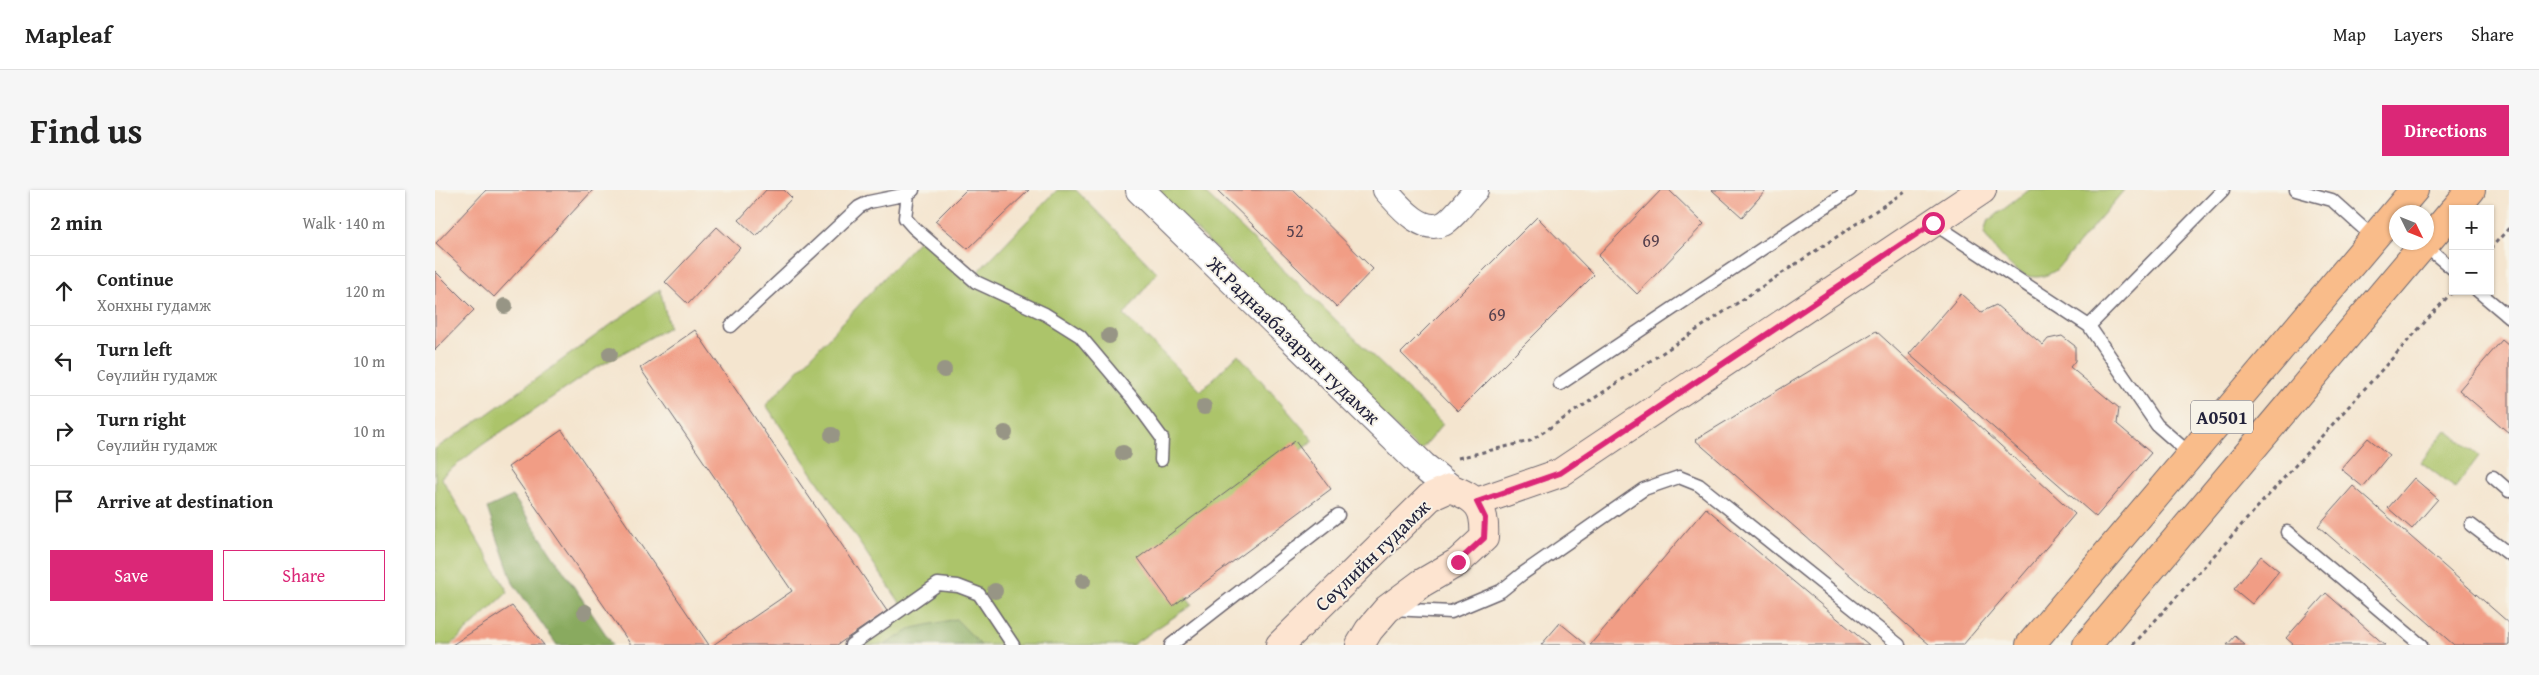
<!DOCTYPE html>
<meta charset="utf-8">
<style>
body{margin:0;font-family:"Gentium Book Plus",serif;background:#f6f6f6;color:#222}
.controls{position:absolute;right:15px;top:15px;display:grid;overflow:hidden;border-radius:0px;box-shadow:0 1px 4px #0004}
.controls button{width:45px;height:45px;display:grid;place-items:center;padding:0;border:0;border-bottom:1px solid #e0e0e0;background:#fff;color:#222;font:25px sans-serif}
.compass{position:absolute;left:1954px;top:15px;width:45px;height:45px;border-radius:50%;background:#fff;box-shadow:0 1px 4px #0004;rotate:133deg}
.stop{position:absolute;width:15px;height:15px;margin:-11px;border:4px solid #db2777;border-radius:50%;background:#fff}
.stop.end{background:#db2777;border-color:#fff;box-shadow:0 1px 5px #0008}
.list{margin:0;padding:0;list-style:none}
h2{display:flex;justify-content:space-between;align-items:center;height:65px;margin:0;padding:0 20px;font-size:21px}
h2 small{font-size:16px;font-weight:400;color:#767676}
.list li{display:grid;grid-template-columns:32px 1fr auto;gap:15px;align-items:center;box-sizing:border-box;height:70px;padding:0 20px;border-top:1px solid #e0e0e0}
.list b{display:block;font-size:19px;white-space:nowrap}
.list p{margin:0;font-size:16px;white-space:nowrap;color:#767676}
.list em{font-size:16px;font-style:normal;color:#767676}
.actions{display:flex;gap:10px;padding:15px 20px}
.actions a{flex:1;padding:11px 0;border:1px solid #db2777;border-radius:0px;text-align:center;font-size:18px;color:#db2777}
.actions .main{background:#db2777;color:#fff}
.icon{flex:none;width:28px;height:28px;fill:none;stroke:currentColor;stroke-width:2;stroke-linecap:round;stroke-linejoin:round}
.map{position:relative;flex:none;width:2074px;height:455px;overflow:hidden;border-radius:0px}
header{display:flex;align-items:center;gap:30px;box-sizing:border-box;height:70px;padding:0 25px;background:#fff;border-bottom:1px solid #e0e0e0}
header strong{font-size:24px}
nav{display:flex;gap:28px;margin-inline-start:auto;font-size:18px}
.intro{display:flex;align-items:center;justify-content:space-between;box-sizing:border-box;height:120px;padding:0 30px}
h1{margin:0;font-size:35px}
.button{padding:12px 22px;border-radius:0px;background:#db2777;color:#fff;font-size:18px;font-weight:700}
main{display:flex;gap:30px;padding:0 30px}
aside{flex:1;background:#fff;border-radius:0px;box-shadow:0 1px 4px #0004}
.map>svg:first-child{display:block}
.green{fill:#acc46a;stroke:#677352}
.forest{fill:#89aa5e;stroke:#56664c}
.building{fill:#f19d85}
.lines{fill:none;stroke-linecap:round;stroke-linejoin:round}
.service-casing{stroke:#6c666f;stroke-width:15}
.minor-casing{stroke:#6c666f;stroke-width:26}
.tertiary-casing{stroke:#6c666f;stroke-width:30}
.secondary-casing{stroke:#6c666f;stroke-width:30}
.trunk-casing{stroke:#6c666f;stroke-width:30}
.path{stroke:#6c666f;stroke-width:3;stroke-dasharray:4 4;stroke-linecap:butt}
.service{stroke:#fff;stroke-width:12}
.minor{stroke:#fff;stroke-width:24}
.tertiary{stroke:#fff;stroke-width:28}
.secondary{stroke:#fde4d0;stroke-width:28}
.trunk{stroke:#f9bc8a;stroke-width:28}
.tree{fill:#979585}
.route{stroke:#db2777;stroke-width:6}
.labels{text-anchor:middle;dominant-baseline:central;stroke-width:4;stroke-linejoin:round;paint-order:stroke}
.number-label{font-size:18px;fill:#56414e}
.shield{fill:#f7f3e8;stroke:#62616f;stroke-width:1}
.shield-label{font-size:19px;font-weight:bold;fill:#22223b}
.street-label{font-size:20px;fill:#22223b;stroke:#f7f3e8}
</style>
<header>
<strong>Mapleaf</strong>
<nav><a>Map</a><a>Layers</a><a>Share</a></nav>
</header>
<div class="intro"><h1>Find us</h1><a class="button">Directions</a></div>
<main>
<aside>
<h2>2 min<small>Walk · 140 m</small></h2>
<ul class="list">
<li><svg class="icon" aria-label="ahead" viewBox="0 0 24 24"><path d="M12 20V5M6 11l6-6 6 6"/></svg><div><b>Continue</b><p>Хонхны гудамж</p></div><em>120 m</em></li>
<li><svg class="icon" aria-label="left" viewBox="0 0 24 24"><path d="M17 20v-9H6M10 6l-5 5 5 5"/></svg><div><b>Turn left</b><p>Сөүлийн гудамж</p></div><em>10 m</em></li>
<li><svg class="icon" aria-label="right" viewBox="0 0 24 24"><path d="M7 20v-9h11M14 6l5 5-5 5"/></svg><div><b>Turn right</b><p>Сөүлийн гудамж</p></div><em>10 m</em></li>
<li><svg class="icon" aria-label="arrive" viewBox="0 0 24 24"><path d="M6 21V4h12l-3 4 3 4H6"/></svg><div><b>Arrive at destination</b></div></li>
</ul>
<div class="actions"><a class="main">Save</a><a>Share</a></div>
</aside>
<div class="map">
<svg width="2074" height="455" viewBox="0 0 2074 455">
<rect width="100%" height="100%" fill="#f7f3e8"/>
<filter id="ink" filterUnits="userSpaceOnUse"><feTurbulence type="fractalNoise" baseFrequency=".02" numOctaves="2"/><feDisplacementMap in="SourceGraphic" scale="10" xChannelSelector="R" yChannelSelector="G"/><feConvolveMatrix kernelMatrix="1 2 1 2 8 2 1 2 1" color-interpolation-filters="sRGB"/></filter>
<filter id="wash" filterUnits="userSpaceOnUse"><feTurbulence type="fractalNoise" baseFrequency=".0096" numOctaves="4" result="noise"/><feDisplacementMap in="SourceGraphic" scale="20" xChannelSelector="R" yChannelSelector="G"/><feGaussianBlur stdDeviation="1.12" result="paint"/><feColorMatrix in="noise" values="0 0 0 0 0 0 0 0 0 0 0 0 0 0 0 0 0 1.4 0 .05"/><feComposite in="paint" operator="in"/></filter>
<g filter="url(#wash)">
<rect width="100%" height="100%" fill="#f4e5cf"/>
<path class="green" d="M622,0H641L722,83L689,125L766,201L803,164L879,251L721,367L757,415L697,455H420L470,420L331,215L488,46L536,89Z
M721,0H767L1008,234L985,261Z
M1594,0H1689L1621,80C1589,102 1567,67 1549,44L1552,32Z
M225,99L234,137L156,181L47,255L6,287L73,402L16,455H0V259L47,228Z
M2011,240L2044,266L2020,298L1986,272Z"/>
<path class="forest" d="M78,306L178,455H122L78,393L52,318Z
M521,429L546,455H449L478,438Z"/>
<g id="blocks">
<path class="building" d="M51,0H158L59,107L1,53Z
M331,0H349L357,8L321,46L304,30Z
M531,0H594L533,59L500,31Z
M782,0H858L938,79L902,117Z
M1226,0H1234L1269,34L1202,104L1163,66Z
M1277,0H1331L1307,27Z
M1102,27L1159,85L1023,221L966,163Z
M282,37L305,58L253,114L230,92Z
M0,81L39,120L0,160Z
M1526,104L1546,122L1561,115L1608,155L1613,149L1627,146L1640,156V171L1635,177L1684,218L1682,234L1716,263L1661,327L1474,164Z
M260,140L452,421L402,455H278L357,401L205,178Z
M1441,141L1640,324L1528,455H1495L1260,250Z
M2067,150L2074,156V243L2024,200Z
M127,240L274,455H196L73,277Z
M1933,248L1954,265L1928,297L1906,279Z
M860,251L896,299L738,416L703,368Z
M1979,288L2003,309L1977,339L1953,318Z
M1918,296L2074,433V455H2019L1883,336Z
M1271,318L1434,455H1155Z
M1826,366L1844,381L1817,414L1799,399Z
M1891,403L1950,455H1859L1851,448Z
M77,416L109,455H17Z
M1125,433L1152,455H1106Z
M1800,446L1810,455H1792Z"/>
</g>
</g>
<g filter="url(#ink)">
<use href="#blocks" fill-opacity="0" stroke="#6c666f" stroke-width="1"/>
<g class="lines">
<defs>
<path id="service" d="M1861,0L1897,10L1939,48
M473,4L470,28L478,37L541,92L610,124L645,146L699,210L727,248L726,270
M1498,33L1654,136
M1989,55L2018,79
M2043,101L2074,127
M296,136L424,17L434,12L473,4L478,0
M1125,194L1415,0
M1755,264L1722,235L1654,136L1788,0
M2058,287L2074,301
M2036,335L2074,364
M1852,342L1986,455
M957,419L1016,422L1066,401L1087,384L1209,299L1244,287L1264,295L1464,455
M416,455L503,394L523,396L544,404L578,455
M736,455L903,325"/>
<path id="minor" d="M950,0C963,14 986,44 1008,34C1018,29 1033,8 1041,0"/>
<path id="tertiary" d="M705,0L988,276L1015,298"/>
<path id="secondary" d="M1042,312L1125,283L1547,0
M845,455L995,307L1015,298C1043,309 1051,317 1049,348L1023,372L987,393L952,419L934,440L925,455"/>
<path id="trunk" d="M2020,19L2036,0
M1992,52L2018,21
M1595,455L1979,0
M1652,455L1991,52"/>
</defs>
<use href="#service" class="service-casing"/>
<use href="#minor" class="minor-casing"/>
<use href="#tertiary" class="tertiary-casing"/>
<use href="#secondary" class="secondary-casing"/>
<use href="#trunk" class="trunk-casing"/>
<path class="path" d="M2055,59L2074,38
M1023,268L1095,251L1472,0
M1698,455L2018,101"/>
<use href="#service" class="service"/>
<use href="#minor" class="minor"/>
<use href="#tertiary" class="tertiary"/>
<use href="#secondary" class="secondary"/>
<use href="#trunk" class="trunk"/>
</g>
<g class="tree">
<circle cx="70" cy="116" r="8"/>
<circle cx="674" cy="146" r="8"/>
<circle cx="175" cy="164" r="8"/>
<circle cx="509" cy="180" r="8"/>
<circle cx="769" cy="217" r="8"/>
<circle cx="570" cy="243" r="8"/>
<circle cx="397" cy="245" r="8"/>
<circle cx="688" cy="263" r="8"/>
<circle cx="648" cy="391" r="8"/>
<circle cx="560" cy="401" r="8"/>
<circle cx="150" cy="422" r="8"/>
</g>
</g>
<g class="lines" filter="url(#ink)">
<path class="route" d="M1023,372L1049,348L1050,328L1042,312L1125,283L1498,33"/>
</g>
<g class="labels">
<g class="number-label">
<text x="860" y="40">52</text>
<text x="1216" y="50">69</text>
<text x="1062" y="124">69</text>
</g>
<rect class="shield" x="1756" y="210.5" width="62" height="33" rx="4"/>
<g class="shield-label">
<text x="1787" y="227">A0501</text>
</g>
<g class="street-label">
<text transform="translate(859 150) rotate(44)">Ж.Раднаабазарын гудамж</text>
<text transform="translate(937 365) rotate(-44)">Сөүлийн гудамж</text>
</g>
</g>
</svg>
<div class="controls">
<button>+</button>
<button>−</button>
</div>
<svg class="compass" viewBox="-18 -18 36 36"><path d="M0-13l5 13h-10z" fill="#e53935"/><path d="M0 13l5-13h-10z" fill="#767676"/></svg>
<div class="stop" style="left:1498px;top:33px"></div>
<div class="stop end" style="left:1023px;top:372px"></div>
</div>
</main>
